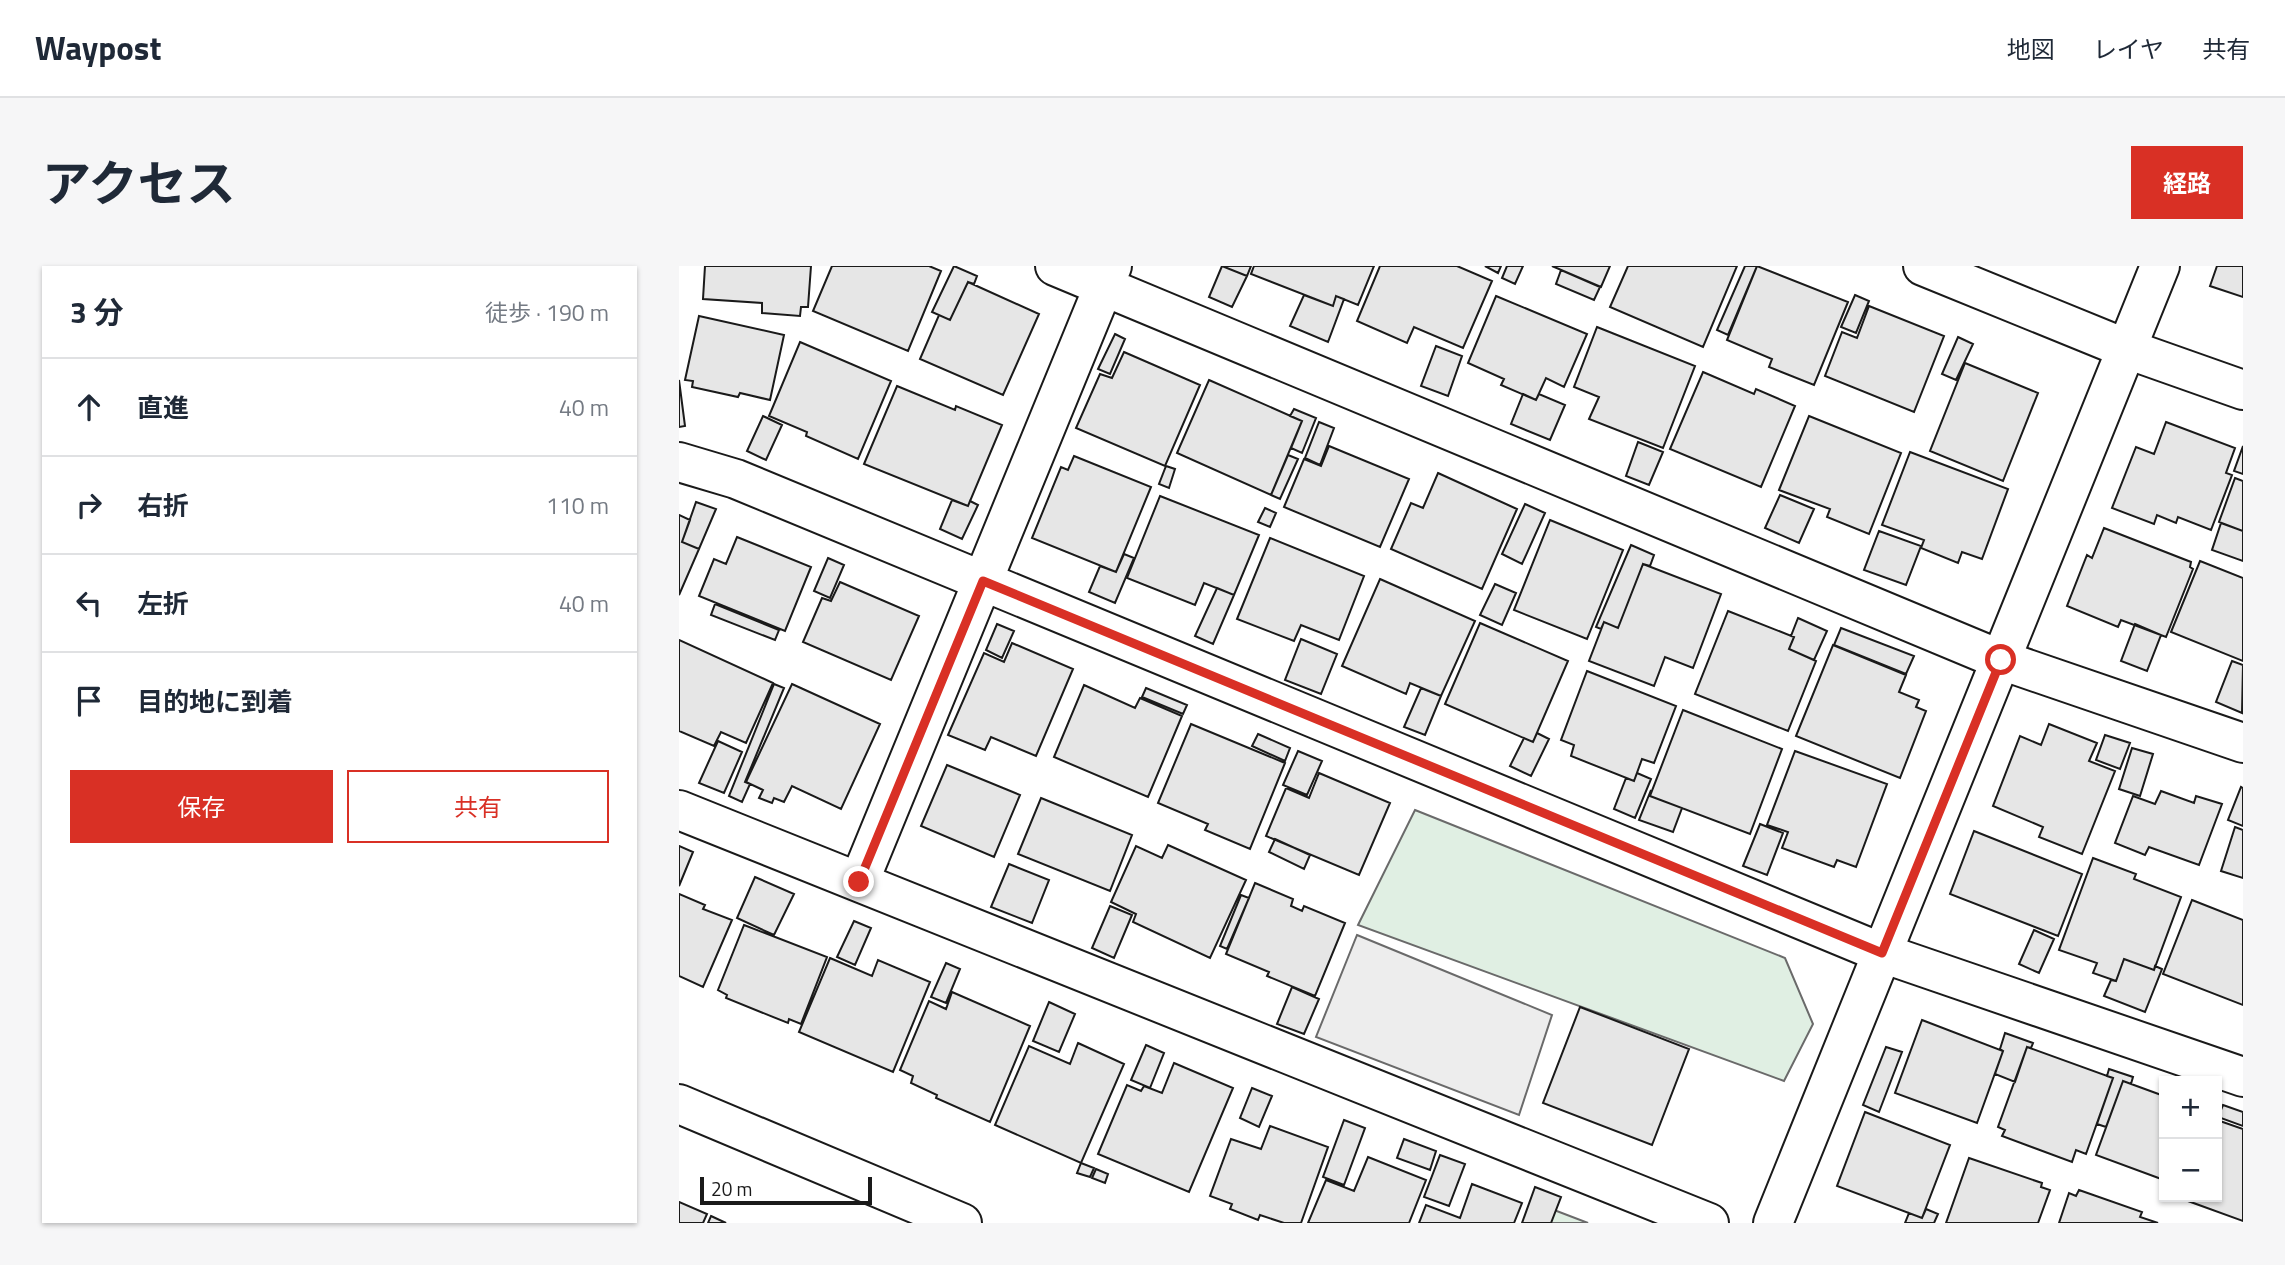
<!DOCTYPE html>
<html lang="ja">
<meta charset="utf-8">
<style>
body{margin:0;font-family:"Titillium Web","Noto Sans JP",sans-serif;background:#f6f6f7;color:#1f2937}
.controls{position:absolute;right:21px;bottom:21px;display:grid;overflow:hidden;border-radius:0px;box-shadow:0 2px 5px #0004}
.controls button{width:63px;height:63px;display:grid;place-items:center;padding:0;border:0;border-bottom:2px solid #e0e1e3;background:#fff;color:#1f2937;font:35px sans-serif}
.scale{position:absolute;left:21px;bottom:18px;width:172px;box-sizing:border-box;padding-left:7px;border:4px solid #1a1a1a;border-top:0;font-size:19px;line-height:24px;white-space:nowrap;color:#1a1a1a;-webkit-text-stroke:5px #fff;paint-order:stroke}
.stop{position:absolute;width:21px;height:21px;margin:-16px;border:5px solid #d93025;border-radius:50%;background:#fff}
.stop.end{background:#d93025;border-color:#fff;box-shadow:0 2px 7px #0008}
.list{margin:0;padding:0;list-style:none}
h2{display:flex;justify-content:space-between;align-items:center;height:91px;margin:0;padding:0 28px;font-size:30px}
h2 small{font-size:23px;font-weight:400;color:#747a83}
.list li{display:grid;grid-template-columns:46px 1fr auto;gap:21px;align-items:center;box-sizing:border-box;height:98px;padding:0 28px;border-top:2px solid #e0e1e3}
.list b{display:block;font-size:26px;white-space:nowrap}
.list em{font-size:23px;font-style:normal;color:#747a83}
.actions{display:flex;gap:14px;padding:21px 28px}
.actions a{flex:1;padding:16px 0;border:2px solid #d93025;border-radius:0px;text-align:center;font-size:24px;color:#d93025}
.actions .main{background:#d93025;color:#fff}
.icon{flex:none;width:38px;height:38px;fill:none;stroke:currentColor;stroke-width:2;stroke-linecap:round;stroke-linejoin:round}
.map{position:relative;flex:none;width:1564px;height:957px;overflow:hidden;border-radius:0px}
header{display:flex;align-items:center;gap:42px;box-sizing:border-box;height:98px;padding:0 35px;background:#fff;border-bottom:2px solid #e0e1e3}
header strong{font-size:33px}
nav{display:flex;gap:38px;margin-inline-start:auto;font-size:24px}
.intro{display:flex;align-items:center;justify-content:space-between;box-sizing:border-box;height:168px;padding:0 42px}
h1{margin:0;font-size:49px}
.button{padding:18px 32px;border-radius:0px;background:#d93025;color:#fff;font-size:24px;font-weight:700}
main{display:flex;gap:42px;padding:0 42px}
aside{flex:1;background:#fff;border-radius:0px;box-shadow:0 2px 5px #0004}
.map>svg:first-child{display:block}
.green{fill:#e0efe3;stroke:#6a6a6a;stroke-width:2}
.parking{fill:#ededed;stroke:#6a6a6a;stroke-width:2}
.building{fill:#e6e6e6;stroke:#1a1a1a;stroke-width:2}
.lines{fill:none;stroke-linecap:round;stroke-linejoin:round}
.street-casing{stroke:#1a1a1a;stroke-width:42}
.secondary-casing{stroke:#1a1a1a;stroke-width:42}
.street{stroke:#fff;stroke-width:38}
.secondary{stroke:#fff;stroke-width:38}
.route{stroke:#d93025;stroke-width:9}
</style>
<header>
<strong>Waypost</strong>
<nav><a>地図</a><a>レイヤ</a><a>共有</a></nav>
</header>
<div class="intro"><h1>アクセス</h1><a class="button">経路</a></div>
<main>
<aside>
<h2>3 分<small>徒歩 · 190 m</small></h2>
<ul class="list">
<li><svg class="icon" aria-label="ahead" viewBox="0 0 24 24"><path d="M12 20V5M6 11l6-6 6 6"/></svg><div><b>直進</b></div><em>40 m</em></li>
<li><svg class="icon" aria-label="right" viewBox="0 0 24 24"><path d="M7 20v-9h11M14 6l5 5-5 5"/></svg><div><b>右折</b></div><em>110 m</em></li>
<li><svg class="icon" aria-label="left" viewBox="0 0 24 24"><path d="M17 20v-9H6M10 6l-5 5 5 5"/></svg><div><b>左折</b></div><em>40 m</em></li>
<li><svg class="icon" aria-label="arrive" viewBox="0 0 24 24"><path d="M6 21V4h12l-3 4 3 4H6"/></svg><div><b>目的地に到着</b></div></li>
</ul>
<div class="actions"><a class="main">保存</a><a>共有</a></div>
</aside>
<div class="map">
<svg width="1564" height="957" viewBox="0 0 1564 957">
<rect width="100%" height="100%" fill="#fff"/>
<path class="green" d="M736,544L1106,692L1134,758L1105,815L679,659Z
M862,939L909,957H855Z"/>
<path class="parking" d="M678,669L873,749L840,849L637,771Z"/>
<path class="building" d="M26,0H132L129,41H122L121,50L83,47V37L24,33Z
M153,0H250L262,5L229,85L134,45Z
M275,0L298,10L295,18L289,16L271,54L253,46Z
M543,0L568,10L553,41L530,31Z
M543,0H572L568,10Z
M575,0H695L679,39L657,30L654,40L572,8Z
M701,0H778L813,15L784,82L735,61L728,77L678,55Z
M806,0H822L819,7Z
M828,0H844L836,18L823,12Z
M873,0H931L922,21Z
M949,0H1058L1024,81L931,41Z
M1066,0H1078L1049,69L1038,64Z
M1078,0L1169,36L1135,119L1090,101L1093,93L1048,74Z
M1538,0H1564V31L1531,20Z
M882,4L921,21L915,34L877,18Z
M289,16L360,48L324,129L241,93L260,49L271,54Z
M625,29L654,40L657,30L665,33L649,76L611,60Z
M1176,29L1190,35L1177,67L1162,61Z
M817,30L908,68L885,121L867,112L857,134L822,119L825,113L789,97Z
M1190,40L1265,70L1235,146L1146,110L1163,66L1178,72Z
M20,50L105,69L91,134L61,127L59,131L13,121L14,115L6,114Z
M918,61L1016,100L984,182L910,153L920,131L895,121Z
M436,68L446,73L431,108L419,103Z
M1279,71L1294,78L1277,114L1263,108Z
M121,76L212,115L179,193L127,170L128,166L90,150Z
M757,80L783,90L769,130L742,120Z
M445,86L521,119L486,200L397,162L421,108L433,112Z
M1286,97L1359,127L1324,215L1251,185Z
M1024,106L1075,128L1077,123L1116,140L1082,221L991,183Z
M0,114L6,160L0,161Z
M530,114L623,155L592,229L498,187Z
M218,120L276,144L277,140L323,159L289,240L185,198Z
M844,128L857,134L860,128L886,139L871,174L832,158Z
M615,143L637,152L623,187L612,182L623,155L611,150Z
M84,150L103,159L87,194L68,185Z
M1130,150L1222,187L1190,268L1148,251L1151,243L1100,224Z
M640,156L655,162L641,199L626,192Z
M1487,156L1556,182L1547,207L1553,209L1532,264L1499,251L1497,257L1478,249L1475,258L1433,242L1457,181L1475,188Z
M959,176L984,186L970,219L947,210Z
M650,180L730,213L701,281L605,241L625,193L642,200Z
M1564,180V208L1555,205Z
M1231,186L1329,223L1303,293L1283,286L1279,297L1242,282L1245,274L1203,259Z
M609,189L619,193L601,233L592,229Z
M395,190L472,221L437,306L353,272L382,201L389,204Z
M487,200L496,203L490,222L480,218Z
M759,207L838,243L803,323L712,283L732,237L744,242Z
M1556,212L1564,215V265L1540,256Z
M1101,229L1135,243L1120,277L1086,262Z
M481,230L580,269L555,329L525,317L516,339L448,312Z
M273,234L289,240L291,235L299,239L283,273L261,263Z
M17,236L37,243L20,283L3,276Z
M846,238L866,247L843,298L823,288Z
M586,242L597,247L591,261L579,256Z
M0,249L11,254L3,276L20,283L0,329Z
M871,254L944,284L908,373L835,344Z
M1542,257L1564,265V295L1533,284Z
M1425,262L1512,296L1511,301L1514,303L1487,371L1442,354L1439,361L1388,340L1408,289L1413,292Z
M1200,265L1242,280L1227,319L1185,304Z
M58,271L132,301L106,365L20,330L35,293L47,298Z
M591,272L685,310L660,374L622,359L615,375L558,353Z
M952,279L975,289L971,300L964,298L939,362L925,356L922,363L917,361Z
M445,288L455,292L436,337L410,326L421,300L437,306Z
M149,292L165,299L151,332L135,325Z
M1521,295L1564,312V395L1492,366Z
M964,298L1042,328L1014,402L986,391L975,420L910,395L925,356L939,362Z
M701,313L796,355L762,430L731,417L727,428L663,400Z
M161,316L240,350L212,414L124,376L143,332L152,335Z
M816,318L837,327L823,359L801,349Z
M538,322L555,329L534,378L516,370Z
M36,338L100,364L96,374L32,349Z
M1049,345L1115,371L1110,383L1137,395L1109,465L1016,428Z
M1119,352L1148,365L1135,394L1110,383L1115,371L1112,370Z
M801,357L889,395L854,476L766,438Z
M318,358L335,365L323,392L307,384Z
M1456,358L1482,369L1468,405L1442,395Z
M1162,362L1235,390L1227,408L1155,379Z
M622,373L658,388L642,428L606,414Z
M0,374L94,417L67,477L42,466L35,480L0,465Z
M333,377L394,403L357,490L312,471L306,484L269,469L305,387L325,396Z
M1154,379L1227,409L1220,426L1240,434L1237,441L1247,445L1221,512L1117,470Z
M1553,395L1564,399L1563,447L1537,436Z
M908,405L997,440L975,497L963,493L955,515L892,490L895,479L882,474Z
M95,418L105,422L66,516L71,518L63,536L50,530Z
M113,418L201,458L162,543L113,520L105,536L95,532L93,537L80,532L84,524L67,516Z
M405,419L456,442L461,432L503,450L469,531L375,491Z
M467,422L508,439L504,448L463,431Z
M742,422L762,430L746,469L725,461Z
M1004,444L1103,483L1071,568L971,530Z
M512,458L606,497L571,583L526,564L529,558L479,537Z
M1370,458L1418,477L1410,495L1436,505L1403,588L1360,571L1364,561L1314,540L1341,470L1362,479Z
M858,467L870,473L852,510L831,500L845,472L854,476Z
M579,468L611,482L606,495L573,480Z
M1426,469L1451,477L1441,503L1417,494Z
M39,475L63,486L45,527L20,517Z
M1453,482L1474,488L1461,530L1440,523Z
M619,485L643,495L628,529L604,519Z
M1116,485L1208,518L1177,601L1158,594L1155,601L1103,582L1109,566L1088,559Z
M268,499L341,529L315,591L242,560Z
M640,507L711,537L680,609L587,570L607,522L630,532Z
M958,507L972,513L956,552L935,543L947,512L955,515Z
M1562,521L1564,522V560L1549,554Z
M972,524L971,530L1003,542L994,566L960,554Z
M1482,525L1515,537L1517,530L1543,538L1520,599L1470,581L1466,589L1436,577L1454,530L1476,538Z
M362,532L453,569L431,625L339,588Z
M1081,558L1104,567L1088,609L1064,600Z
M1556,561L1564,564V612L1542,605Z
M1295,565L1403,608L1379,670L1271,628Z
M596,573L631,589L625,603L590,586Z
M489,579L567,614L531,692L454,656L457,648L432,636L457,580L483,592Z
M0,580L14,586L0,620Z
M1414,592L1457,608L1455,613L1502,631L1475,704L1445,693L1437,715L1414,707L1418,697L1380,684Z
M330,598L370,614L353,657L312,641Z
M76,611L115,628L95,669L58,652Z
M576,617L614,633L612,640L623,645L625,640L666,657L636,730L588,710L590,706L547,688Z
M0,628L26,639L24,643L53,654L24,721L0,710Z
M562,629L570,632L548,683L541,680Z
M1513,634L1564,654V739L1484,708Z
M431,640L453,649L435,692L413,682Z
M175,655L192,662L176,699L158,691Z
M65,659L148,691L122,758L110,753L109,757L47,732L48,729L39,724Z
M1355,664L1375,673L1360,707L1340,698Z
M151,692L193,710L199,694L251,716L214,806L120,766Z
M1445,693L1475,704L1476,700L1483,703L1466,746L1425,730L1432,714L1437,715Z
M267,697L281,703L267,737L252,731Z
M613,721L640,733L625,768L598,758Z
M273,726L351,760L311,856L257,832L258,829L232,817L234,810L221,804L250,735L267,743Z
M370,736L396,748L380,786L354,775Z
M901,741L1010,783L973,879L864,837Z
M1243,754L1324,785L1298,857L1216,827Z
M1326,767L1354,777L1352,782L1348,781L1336,816L1316,808L1324,785L1321,783Z
M399,777L445,798L402,897L316,859L350,780L391,798Z
M467,779L485,787L471,822L452,814Z
M1207,781L1223,786L1200,846L1184,839Z
M1348,781L1434,812L1407,888L1397,884L1393,896L1323,870L1326,864L1319,861Z
M495,797L554,822L510,926L419,888L448,819L462,825L465,820L483,827Z
M1430,803L1454,811L1452,818L1444,815L1427,861L1418,858L1434,812L1428,810Z
M1444,815L1485,830V914L1417,889Z
M573,822L593,830L580,861L561,852Z
M1544,839L1564,846V860L1539,851Z
M1186,846L1271,879L1243,952L1158,920Z
M665,854L686,862L665,919L644,911Z
M1538,854L1564,863V955L1509,935L1510,931H1538Z
M591,860L649,881L622,957H605L581,949L579,954L551,943L553,938L531,930L552,873L582,883Z
M725,873L757,885L751,904L718,892Z
M761,889L786,898L770,940L745,931Z
M689,891L747,914L730,957H629L647,914L675,925Z
M1290,892L1363,917L1362,921L1371,924L1359,957H1267Z
M402,897L415,902L411,911L398,907Z
M417,903L429,908L426,917L413,912Z
M793,918L843,937L835,957H740L747,939L781,952Z
M856,921L882,931L872,957H843Z
M1400,924L1463,946L1461,951L1479,957H1380L1390,927L1397,930Z
M0,936L28,948L24,957H0Z
M1247,943L1259,948L1255,957H1226L1230,947L1243,952Z
M32,950L47,957H29Z"/>
<g class="lines">
<defs>
<path id="street" d="M376,0L1322,394L1564,477
M1448,83L1564,124
M0,196L57,213L1203,687L1564,811
M0,544L1030,957
M180,616L433,0"/>
<path id="secondary" d="M1244,0L1448,83
M0,838L283,957
M1094,957L1481,0"/>
</defs>
<use href="#street" class="street-casing"/>
<use href="#secondary" class="secondary-casing"/>
<use href="#street" class="street"/>
<use href="#secondary" class="secondary"/>
</g>
<g class="lines">
<path class="route" d="M180,616L304,315L1203,687L1322,394"/>
</g>
</svg>
<div class="controls">
<button>+</button>
<button>−</button>
</div>
<div class="scale">20 m</div>
<div class="stop" style="left:1322px;top:394px"></div>
<div class="stop end" style="left:180px;top:616px"></div>
</div>
</main>
